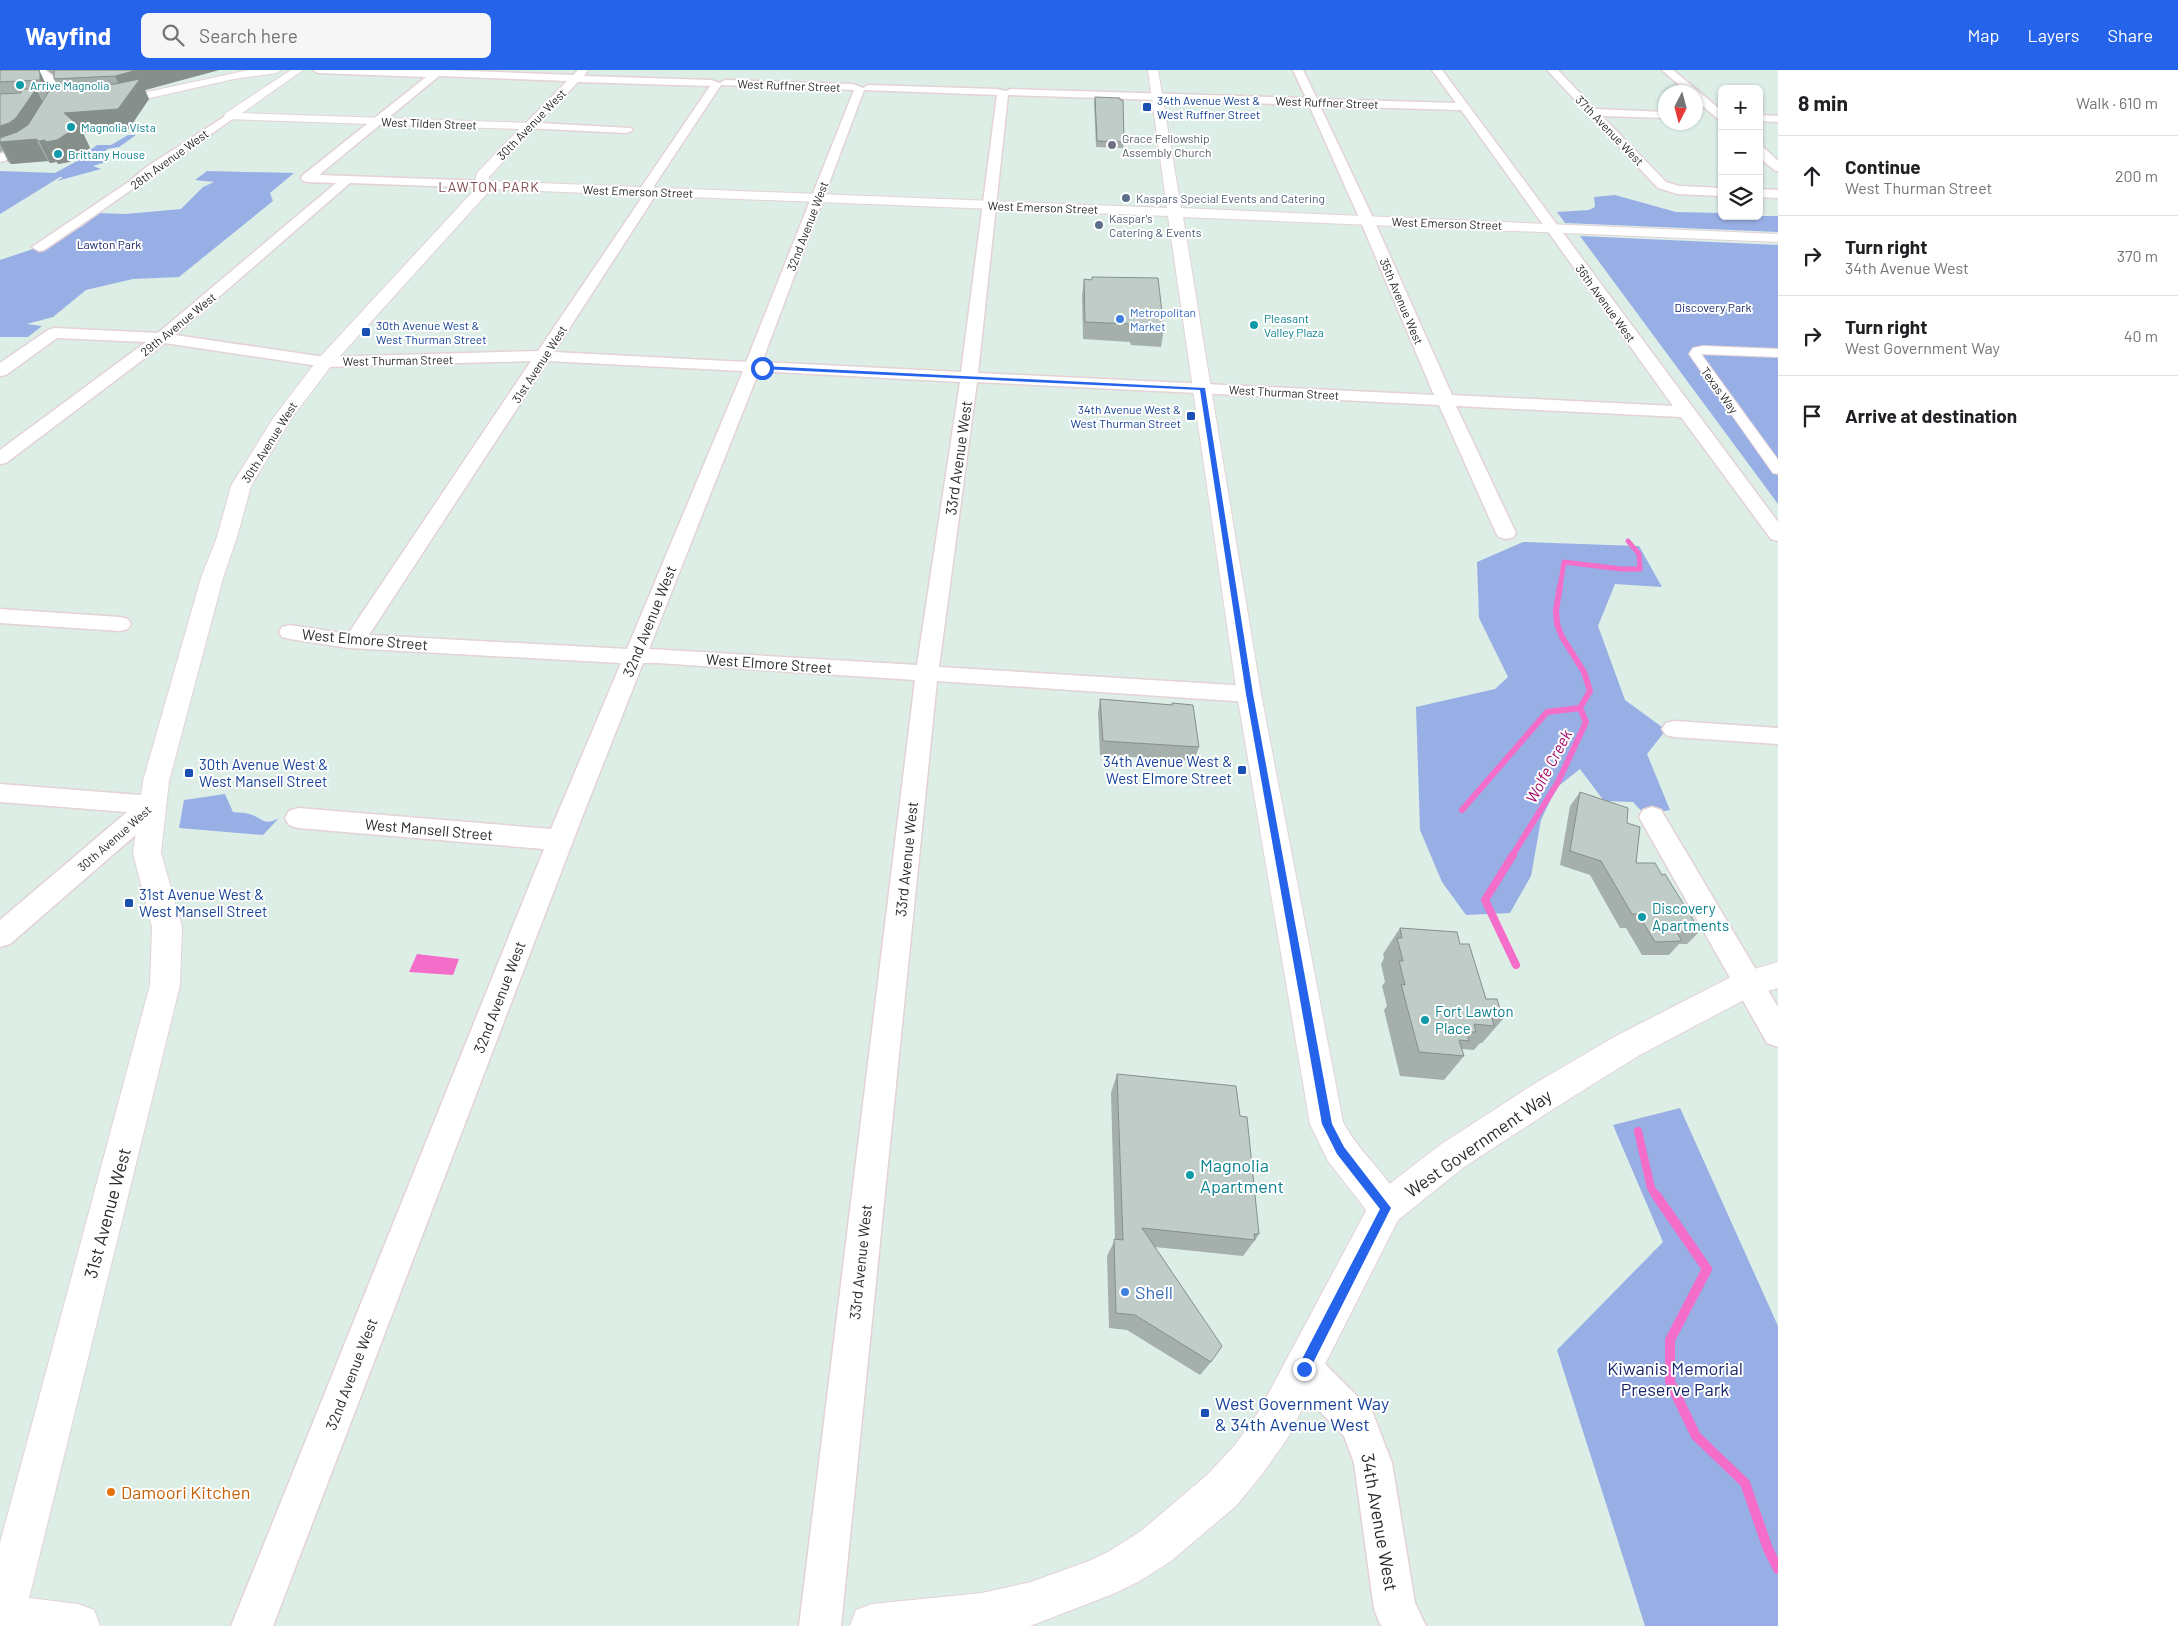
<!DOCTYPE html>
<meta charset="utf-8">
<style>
body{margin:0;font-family:Barlow,sans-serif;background:#f6f6f6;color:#202124}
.controls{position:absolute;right:15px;top:15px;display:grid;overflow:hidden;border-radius:8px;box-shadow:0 1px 4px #0004}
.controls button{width:45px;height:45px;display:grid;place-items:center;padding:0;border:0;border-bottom:1px solid #e0e0e0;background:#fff;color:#202124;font:25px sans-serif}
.compass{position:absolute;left:1658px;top:15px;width:45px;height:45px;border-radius:50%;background:#fff;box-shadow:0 1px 4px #0004;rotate:186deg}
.stop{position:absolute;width:15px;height:15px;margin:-11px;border:4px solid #2563eb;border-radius:50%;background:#fff}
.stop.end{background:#2563eb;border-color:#fff;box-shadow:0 1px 5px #0008}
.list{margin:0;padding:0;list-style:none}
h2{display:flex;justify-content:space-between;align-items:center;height:65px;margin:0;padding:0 20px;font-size:21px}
h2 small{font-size:16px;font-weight:400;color:#757577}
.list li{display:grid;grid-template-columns:32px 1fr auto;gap:15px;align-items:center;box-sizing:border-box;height:80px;padding:0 20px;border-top:1px solid #e0e0e0}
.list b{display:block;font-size:19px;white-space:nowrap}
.list p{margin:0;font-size:16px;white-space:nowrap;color:#757577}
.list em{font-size:16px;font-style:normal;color:#757577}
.icon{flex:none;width:28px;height:28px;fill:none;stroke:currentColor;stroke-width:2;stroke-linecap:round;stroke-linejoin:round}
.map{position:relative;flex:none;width:1778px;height:1556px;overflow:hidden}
header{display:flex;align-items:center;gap:30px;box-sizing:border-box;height:70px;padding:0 25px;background:#2563eb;color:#fff}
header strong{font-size:24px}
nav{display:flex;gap:28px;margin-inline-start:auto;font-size:18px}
.search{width:350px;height:45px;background:#f6f6f6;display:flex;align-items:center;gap:12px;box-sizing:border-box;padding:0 18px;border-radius:8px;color:#757577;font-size:19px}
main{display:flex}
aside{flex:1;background:#fff}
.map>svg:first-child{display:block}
.green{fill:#98afe6}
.water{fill:#f36dc9}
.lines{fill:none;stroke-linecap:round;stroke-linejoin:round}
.stream-far3{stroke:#f36dc9;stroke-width:5}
.stream-far2{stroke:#f36dc9;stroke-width:6}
.stream-far1{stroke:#f36dc9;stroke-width:8}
.stream{stroke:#f36dc9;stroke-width:10}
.pedestrian-casing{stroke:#e4d2d5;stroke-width:2}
.minor-casing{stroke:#e4d2d5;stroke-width:3}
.tertiary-casing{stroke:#e4d2d5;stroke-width:2}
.secondary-casing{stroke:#e4d2d5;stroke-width:2}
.pedestrian{fill:#fff;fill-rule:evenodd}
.minor{fill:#fff;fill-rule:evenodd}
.tertiary{fill:#fff;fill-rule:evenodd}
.secondary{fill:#fff;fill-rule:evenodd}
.wall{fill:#a5afab}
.shaded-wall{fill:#868f8b}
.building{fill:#c0ccc7;stroke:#868f8b}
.route{fill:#2563eb}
.culture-dot{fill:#0f9aa8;stroke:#fff;stroke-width:2}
.transit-dot{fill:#1a4fb4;stroke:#fff;stroke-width:2}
.worship-dot{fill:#6b7280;stroke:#fff;stroke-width:2}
.service-dot{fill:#5c6f8a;stroke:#fff;stroke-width:2}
.shop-dot{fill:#3f7fe0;stroke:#fff;stroke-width:2}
.food-dot{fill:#e8710a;stroke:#fff;stroke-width:2}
.labels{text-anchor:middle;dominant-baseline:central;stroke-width:4;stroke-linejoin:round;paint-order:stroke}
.far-culture-label{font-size:12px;fill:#0d838f;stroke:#fff;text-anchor:start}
.far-street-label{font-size:12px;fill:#2b2b2b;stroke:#fff}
.far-transit-label{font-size:12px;fill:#164399;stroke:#fff;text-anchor:start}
.far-worship-label{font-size:12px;fill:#5b616d;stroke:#fff;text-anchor:start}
.far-service-label{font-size:12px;fill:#4e5e75;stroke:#fff;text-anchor:start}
.far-park-label{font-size:12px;fill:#18266c;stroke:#fff}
.far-shop-label{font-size:12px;fill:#366cbe;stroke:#fff;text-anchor:start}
.far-neighbourhood-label{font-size:14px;letter-spacing:1px;fill:#7e4a51;stroke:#fff}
.street-label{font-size:15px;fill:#2b2b2b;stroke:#fff}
.transit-label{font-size:15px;fill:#164399;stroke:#fff;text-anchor:start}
.culture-label{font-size:15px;fill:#0d838f;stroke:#fff;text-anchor:start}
.water-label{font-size:16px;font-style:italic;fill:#a20966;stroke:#fff}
.near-street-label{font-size:18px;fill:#2b2b2b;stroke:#fff}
.near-culture-label{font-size:18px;fill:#0d838f;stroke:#fff;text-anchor:start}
.near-shop-label{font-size:18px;fill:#366cbe;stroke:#fff;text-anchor:start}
.near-park-label{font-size:18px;fill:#18266c;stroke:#fff}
.near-transit-label{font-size:18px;fill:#164399;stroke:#fff;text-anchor:start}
.near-food-label{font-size:18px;fill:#c56008;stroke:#fff;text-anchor:start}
</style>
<header>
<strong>Wayfind</strong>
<div class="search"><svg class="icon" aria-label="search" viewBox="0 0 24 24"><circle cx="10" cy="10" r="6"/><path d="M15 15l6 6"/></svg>Search here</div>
<nav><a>Map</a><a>Layers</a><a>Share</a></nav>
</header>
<main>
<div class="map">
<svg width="1778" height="1556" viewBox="0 0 1778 1556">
<rect width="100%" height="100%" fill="#ddeee7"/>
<path class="green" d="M128,65H136L119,77L107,79L104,84L95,88L109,91L93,96L101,99L57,111L63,107H60L0,144V101L55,103L77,91L78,89L97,75H111Z
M207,101L294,103L270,123L273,131L179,207L133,209L86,220L53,247L27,254L42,256L28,267H0V190L51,173L81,157L100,143L125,144L181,139L203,117L214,112L195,110Z
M1615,125L1676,142L1722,143V146H1778V162L1565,153L1557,142L1589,140L1595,137L1594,127Z
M1580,166L1778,175V434Z
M1523,472L1639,476L1662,517L1615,514L1598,556L1625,630L1666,660L1647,684L1670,740L1645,745L1633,732L1604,731L1580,699L1556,718L1541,750L1531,806L1510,843L1466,845L1442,812L1420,760L1416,637L1495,619L1508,607L1479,548L1477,492Z
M225,724L233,742C238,743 244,742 249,744C262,747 264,757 279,748L263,765L179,758L184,730Z
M1680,1038L1778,1256V1556H1645L1557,1280L1663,1172L1613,1055Z"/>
<path class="water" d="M417,884L459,889L453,905L409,902Z"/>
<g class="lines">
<path class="stream-far3" d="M1560,517L1564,492L1621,499H1640L1639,484L1628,471"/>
<path class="stream-far2" d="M1462,740L1547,642L1580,638
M1512,786L1558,712L1586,652L1580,638L1590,621L1584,602L1562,567L1557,554L1556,540L1560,516"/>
<path class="stream-far1" d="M1513,785L1485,830L1516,895
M1638,1061L1651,1118L1657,1127"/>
<path class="stream" d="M1656,1125L1707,1199L1670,1270V1312L1696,1366L1745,1413L1768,1479L1778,1499"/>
<defs>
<path id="pedestrian" d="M1703,276L1778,279V287L1701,284L1778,390V404L1773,403L1689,284L1693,278Z"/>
<path id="minor" d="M33,0H45C72,19 63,34 49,57C46,63 42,72 36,77C27,84 12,89 0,92V84L21,76L29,71L51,35L52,23L48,14Z
M313,0H443L573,5L578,0H588L584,6L711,10L720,13L725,10L853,14L863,18L868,15L996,19L1006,21L1011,19L1306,28L1293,0H1303L1317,29L1456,33L1432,0H1442L1778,452V471L1771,469L1681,347L1456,336L1516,463L1513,467L1506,469L1499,467L1496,463L1439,335L977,312L939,597L1249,616L1257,618L1261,624L1257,630L1249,632L937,611L841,1556H799L915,610L658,593H643L581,750L273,1556H231L544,779L298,758L289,755L285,748L289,741L298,738L551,759L621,593L349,578L290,569L282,567L279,562L282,557L290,555L348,564L531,291L325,297L165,273L6,393L0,394V380L146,272L57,268L6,305L0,306V293L48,260L54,258L158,263L336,113L307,112L303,111L301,108L303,105L426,7L318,3ZM439,6L567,11L525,54L523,56L525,58L627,63L633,60L631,58L538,53L578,12L710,16L642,116L643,126L538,281L325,287L175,265L350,113L491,118L493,115L491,112L487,111L319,105ZM721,15L854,20L746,292L554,282L655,126L654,116ZM864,20L997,25L961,302L762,292ZM1008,25L1309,35L1360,150L1434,325L978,303ZM1320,36L1461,40L1673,336L1452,325L1374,150ZM548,291L743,301L627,579L369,565ZM759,301L960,312L917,595L649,579Z
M1547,0H1558L1595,39L1666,42V48L1602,46L1666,112L1679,116L1722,118V126L1678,124L1658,118Z
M1662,0H1673L1722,41V50L1718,49L1696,30V22H1687Z
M230,43L234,44L236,46L234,48C170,92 108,137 44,180L39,181L32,177L130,111L145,98Z
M1759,45L1778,46V52L1759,51Z
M1759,76L1763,77L1778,91V101L1774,100L1759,87Z
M1759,119L1778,120V128L1759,127Z
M0,539L120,547L128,549L131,554L128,559L120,561L0,553Z
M1674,651L1778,658V674L1674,667L1666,665L1662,659L1666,653Z
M0,714L153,726L162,728L166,735L162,742L10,874L0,877V850L127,742L0,732Z
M1652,737L1661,740L1778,937V977L1767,973L1639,747L1643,740Z
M1304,1281L1317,1286L1372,1341L1392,1393L1415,1533L1426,1556H1382L1380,1554L1374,1539L1354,1393L1344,1366L1291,1312L1286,1299L1291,1286Z"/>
<path id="tertiary" d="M249,0H281L276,3L234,9L132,32L111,34L105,31L111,28L152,21Z
M291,0H303L242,43L533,53L535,56L533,59L489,107L490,111L1167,138L1148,0H1158L1181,138L1778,164V172L1183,147L1261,624L1343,1052C1359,1083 1390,1106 1404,1138L1398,1150L1386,1155L1374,1150L1328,1091L1310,1054L1237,624L1168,146L491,119L331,296L291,349L251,416L237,467L223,508L169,711L161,783L182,857L180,915L29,1528L78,1534L94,1540L100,1556H0V1473L150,915L152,857L133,783L143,711L201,508L217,467L231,416L274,347L319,288L479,115L475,111L477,103L519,59L226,49L224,46L226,43Z"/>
<path id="secondary" d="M1778,892V918L1755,924L1638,986L1558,1036L1464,1097L1398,1150L1287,1369L1263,1403L1237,1435L1171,1491L1138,1512L1113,1524L1030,1556H850L856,1540L872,1534L982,1523L1031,1512L1089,1491L1108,1482L1141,1461L1207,1405L1235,1375L1259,1341L1374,1126L1440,1075L1534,1014L1616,966L1737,904Z"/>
</defs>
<use href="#pedestrian" class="pedestrian-casing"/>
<use href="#minor" class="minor-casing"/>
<use href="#tertiary" class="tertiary-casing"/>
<use href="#secondary" class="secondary-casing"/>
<use href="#pedestrian" class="pedestrian"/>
<use href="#minor" class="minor"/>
<use href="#tertiary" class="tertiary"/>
<use href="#secondary" class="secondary"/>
</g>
<path class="wall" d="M0,0H39L49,21L58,17L54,9V5L47,0H219L145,20L149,29L128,60L83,63L90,78L69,92L58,94L56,92L50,93L48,91L11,94L8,92L3,81L0,82Z
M1095,27L1124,72L1123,78L1096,77L1094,32Z
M1092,207L1164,259L1161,277L1131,275L1130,272L1083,269L1082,226L1084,209L1092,210Z
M1100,629L1172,635V633L1199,677L1194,691L1100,685L1098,643Z
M1580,722L1627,753L1636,793L1700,861L1687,874H1679L1669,885H1642L1626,858H1620L1590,805L1560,795L1570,736Z
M1400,858L1460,874L1486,929L1503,949L1482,973H1480L1474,980L1462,979L1464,986L1444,1010L1400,1006L1384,940L1387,936L1382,916L1385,912L1381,894L1384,888L1383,884Z
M1117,1004L1240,1046L1259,1164L1255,1170L1243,1186L1155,1177L1211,1292L1200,1305L1127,1260L1109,1258L1107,1186L1115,1170L1111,1023Z"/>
<path class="shaded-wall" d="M39,0L50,23V29L40,10Z
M137,0H219L145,20L149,29L128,60L83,63L90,78L69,92L58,94L46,72L64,43L124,25L115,6Z
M36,19L46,39L36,69L48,91L11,94L0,74V56Z
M45,70L56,92L50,93L39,71Z"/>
<path class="building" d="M0,0H39L40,4V10L0,12Z
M54,0H137L115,6L54,9Z
M140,9L118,39L64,43L79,56L57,70L46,72L45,70L39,71L36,69L0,72V68L17,62L28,55L51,18L115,14Z
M21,19H36L16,48L9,53L0,56V24L21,23Z
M1095,27L1120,28V30H1123L1124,72L1097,71Z
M1092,207L1158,208L1164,259L1134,258L1133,254L1085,252L1084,209L1092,210Z
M1100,629L1173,635L1172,633L1193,635L1199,677L1103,671Z
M1580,722L1628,738L1627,753L1640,757L1636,793H1655L1662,805L1665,804L1700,861H1676L1682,871L1655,872L1638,844H1632L1601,791L1570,781Z
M1400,858L1457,862L1460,874H1469L1486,929H1497L1503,949L1492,948L1494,956L1474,954L1476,962H1467L1469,971L1459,970L1464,986L1419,982L1401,914L1405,915L1399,891H1403L1397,868H1402Z
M1117,1004L1236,1016L1240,1046L1247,1047L1259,1164H1254L1255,1170L1142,1158L1222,1276L1211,1292L1135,1245L1116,1243L1114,1169L1123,1170Z"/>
<path class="route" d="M762,296L1205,318L1253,624L1332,1054L1344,1077L1391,1138L1308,1303L1304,1305L1299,1303L1298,1299L1299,1295L1380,1139L1337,1084L1322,1054L1246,624L1200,320L760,299Z"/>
<g class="culture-dot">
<circle cx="20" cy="15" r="5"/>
<circle cx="71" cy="57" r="5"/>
<circle cx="58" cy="84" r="5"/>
<circle cx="1254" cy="255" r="5"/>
<circle cx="1642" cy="847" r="5"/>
<circle cx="1425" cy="950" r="5"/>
<circle cx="1190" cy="1105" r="5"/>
</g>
<g class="transit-dot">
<rect x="1142" y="32" width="10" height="10" rx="2.5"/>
<rect x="361" y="257" width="10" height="10" rx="2.5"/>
<rect x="1186" y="341" width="10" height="10" rx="2.5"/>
<rect x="1237" y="695" width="10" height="10" rx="2.5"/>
<rect x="184" y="698" width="10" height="10" rx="2.5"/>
<rect x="124" y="828" width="10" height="10" rx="2.5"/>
<rect x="1200" y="1338" width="10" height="10" rx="2.5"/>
</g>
<circle class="worship-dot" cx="1112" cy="75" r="5"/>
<g class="service-dot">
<circle cx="1126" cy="128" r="5"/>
<circle cx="1099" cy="155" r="5"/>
</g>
<g class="shop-dot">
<circle cx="1120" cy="249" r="5"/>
<circle cx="1125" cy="1222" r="5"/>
</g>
<circle class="food-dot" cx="111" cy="1422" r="5"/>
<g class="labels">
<g class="far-culture-label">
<text x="30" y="15">Arrive Magnolia</text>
<text x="81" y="57">Magnolia Vista</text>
<text x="68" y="84">Brittany House</text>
<text x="1264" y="248">Pleasant<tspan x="1264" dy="14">Valley Plaza</tspan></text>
</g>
<g class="far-street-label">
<text transform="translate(789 15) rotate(2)">West Ruffner Street</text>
<text transform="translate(1327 32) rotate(2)">West Ruffner Street</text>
<text transform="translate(429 53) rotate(2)">West Tilden Street</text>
<text transform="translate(531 54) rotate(-46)">30th Avenue West</text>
<text transform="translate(1610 60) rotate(46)">37th Avenue West</text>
<text transform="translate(169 89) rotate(-36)">28th Avenue West</text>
<text transform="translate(638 121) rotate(2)">West Emerson Street</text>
<text transform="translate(1043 137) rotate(2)">West Emerson Street</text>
<text transform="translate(1447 153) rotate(2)">West Emerson Street</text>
<text transform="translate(807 156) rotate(-69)">32nd Avenue West</text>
<text transform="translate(1402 231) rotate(67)">35th Avenue West</text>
<text transform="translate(1606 233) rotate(54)">36th Avenue West</text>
<text transform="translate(178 254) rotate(-39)">29th Avenue West</text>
<text transform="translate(398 290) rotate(-1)">West Thurman Street</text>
<text transform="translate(539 294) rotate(-57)">31st Avenue West</text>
<text transform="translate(1720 320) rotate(54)">Texas Way</text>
<text transform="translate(1284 322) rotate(3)">West Thurman Street</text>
<text transform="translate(269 372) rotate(-58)">30th Avenue West</text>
<text transform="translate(114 768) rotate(-41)">30th Avenue West</text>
</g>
<g class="far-transit-label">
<text x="1157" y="30">34th Avenue West &amp;<tspan x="1157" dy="14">West Ruffner Street</tspan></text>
<text x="376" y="255">30th Avenue West &amp;<tspan x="376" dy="14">West Thurman Street</tspan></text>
<text x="1181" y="339" text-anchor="end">34th Avenue West &amp;<tspan x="1181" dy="14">West Thurman Street</tspan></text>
</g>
<g class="far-worship-label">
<text x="1122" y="68">Grace Fellowship<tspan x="1122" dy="14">Assembly Church</tspan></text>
</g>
<g class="far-service-label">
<text x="1136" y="128">Kaspars Special Events and Catering</text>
<text x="1109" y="148">Kaspar's<tspan x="1109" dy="14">Catering &amp; Events</tspan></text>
</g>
<g class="far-park-label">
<text x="109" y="174">Lawton Park</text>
<text x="1713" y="237">Discovery Park</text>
</g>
<g class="far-shop-label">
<text x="1130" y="242">Metropolitan<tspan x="1130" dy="14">Market</tspan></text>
</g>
<g class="far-neighbourhood-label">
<text x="489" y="116">LAWTON PARK</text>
</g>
<g class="street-label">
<text transform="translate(958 388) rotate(-82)">33rd Avenue West</text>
<text transform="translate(649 551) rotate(-68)">32nd Avenue West</text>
<text transform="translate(365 569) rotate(5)">West Elmore Street</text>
<text transform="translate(769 593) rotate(4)">West Elmore Street</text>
<text transform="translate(429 759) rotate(5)">West Mansell Street</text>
<text transform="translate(906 789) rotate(-84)">33rd Avenue West</text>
<text transform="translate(499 927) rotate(-69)">32nd Avenue West</text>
<text transform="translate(860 1192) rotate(-84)">33rd Avenue West</text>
<text transform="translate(351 1304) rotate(-69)">32nd Avenue West</text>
</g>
<g class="transit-label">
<text x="1232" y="691" text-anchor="end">34th Avenue West &amp;<tspan x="1232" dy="17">West Elmore Street</tspan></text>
<text x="199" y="694">30th Avenue West &amp;<tspan x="199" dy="17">West Mansell Street</tspan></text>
<text x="139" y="824">31st Avenue West &amp;<tspan x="139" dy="17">West Mansell Street</tspan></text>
</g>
<g class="culture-label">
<text x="1652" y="838">Discovery<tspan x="1652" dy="17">Apartments</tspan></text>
<text x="1435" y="941">Fort Lawton<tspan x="1435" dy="17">Place</tspan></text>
</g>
<g class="water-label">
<text transform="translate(1548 696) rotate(-62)">Wolfe Creek</text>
</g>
<g class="near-street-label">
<text transform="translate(1478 1073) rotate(-35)">West Government Way</text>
<text transform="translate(107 1143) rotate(-75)">31st Avenue West</text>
<text transform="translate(1380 1452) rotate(80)">34th Avenue West</text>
</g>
<g class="near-culture-label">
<text x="1200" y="1095">Magnolia<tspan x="1200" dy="21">Apartment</tspan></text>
</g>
<g class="near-shop-label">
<text x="1135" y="1222">Shell</text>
</g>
<g class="near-park-label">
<text x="1675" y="1298">Kiwanis Memorial<tspan x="1675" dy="21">Preserve Park</tspan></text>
</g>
<g class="near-transit-label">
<text x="1215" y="1333">West Government Way<tspan x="1215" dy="21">&amp; 34th Avenue West</tspan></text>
</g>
<g class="near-food-label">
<text x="121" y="1422">Damoori Kitchen</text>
</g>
</g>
</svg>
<div class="controls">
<button>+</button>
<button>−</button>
<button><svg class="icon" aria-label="layers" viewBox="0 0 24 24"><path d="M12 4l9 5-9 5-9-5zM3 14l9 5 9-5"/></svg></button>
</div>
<svg class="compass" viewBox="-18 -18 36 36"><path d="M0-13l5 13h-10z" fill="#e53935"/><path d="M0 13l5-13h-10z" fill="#757577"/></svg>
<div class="stop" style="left:762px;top:298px"></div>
<div class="stop end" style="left:1304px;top:1299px"></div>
</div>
<aside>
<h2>8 min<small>Walk · 610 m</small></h2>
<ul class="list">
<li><svg class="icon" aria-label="ahead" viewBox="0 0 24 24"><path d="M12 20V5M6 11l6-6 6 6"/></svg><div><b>Continue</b><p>West Thurman Street</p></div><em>200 m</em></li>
<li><svg class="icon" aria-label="right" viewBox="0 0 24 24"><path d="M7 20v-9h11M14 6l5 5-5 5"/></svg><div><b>Turn right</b><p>34th Avenue West</p></div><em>370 m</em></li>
<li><svg class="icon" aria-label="right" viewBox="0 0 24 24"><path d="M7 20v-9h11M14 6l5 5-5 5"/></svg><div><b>Turn right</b><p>West Government Way</p></div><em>40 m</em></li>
<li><svg class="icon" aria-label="arrive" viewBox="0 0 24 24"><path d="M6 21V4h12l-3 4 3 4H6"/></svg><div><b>Arrive at destination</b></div></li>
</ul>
</aside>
</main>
